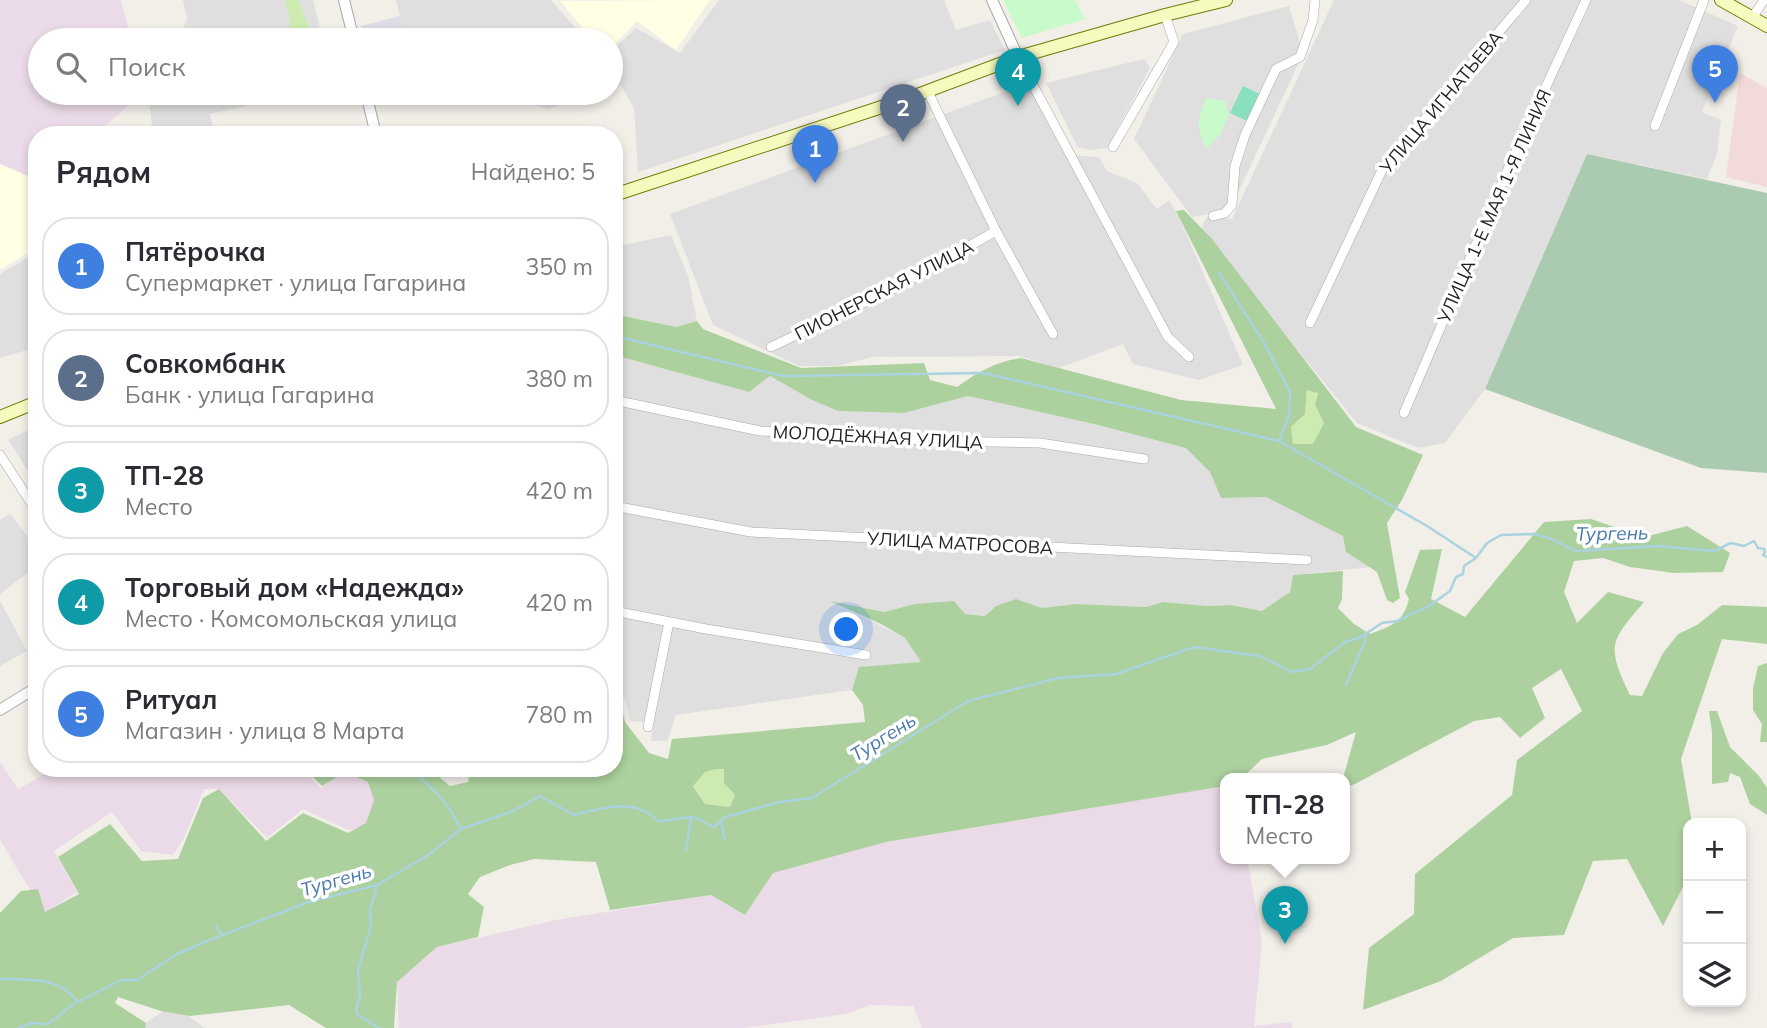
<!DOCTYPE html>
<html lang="ru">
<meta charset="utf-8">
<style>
body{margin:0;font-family:Mulish,sans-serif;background:#f7f7f7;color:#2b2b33}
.controls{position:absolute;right:21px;bottom:21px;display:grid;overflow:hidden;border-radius:14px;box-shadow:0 4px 10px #0003}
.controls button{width:63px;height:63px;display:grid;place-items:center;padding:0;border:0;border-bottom:2px solid #e1e1e2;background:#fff;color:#2b2b33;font:35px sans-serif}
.you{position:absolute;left:847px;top:630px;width:24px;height:24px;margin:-18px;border:5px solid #fff;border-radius:50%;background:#1a73e8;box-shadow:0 0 0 10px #1a73e833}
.badge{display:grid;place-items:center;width:46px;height:46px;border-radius:50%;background:#db2777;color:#fff;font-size:23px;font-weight:700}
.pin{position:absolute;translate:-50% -58px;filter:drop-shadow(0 2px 4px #0008)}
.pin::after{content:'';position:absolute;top:37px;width:24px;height:21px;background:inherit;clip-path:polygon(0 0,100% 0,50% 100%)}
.popup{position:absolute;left:1220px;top:773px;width:130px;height:91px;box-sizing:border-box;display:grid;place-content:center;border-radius:14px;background:#fff;filter:drop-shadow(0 2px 5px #0005);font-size:23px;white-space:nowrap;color:#7c7c81}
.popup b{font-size:26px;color:#2b2b33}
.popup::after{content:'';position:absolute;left:50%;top:100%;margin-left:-14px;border:14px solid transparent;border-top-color:#fff}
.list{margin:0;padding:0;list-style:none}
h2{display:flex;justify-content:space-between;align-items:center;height:91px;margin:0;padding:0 28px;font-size:30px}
h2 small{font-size:23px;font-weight:400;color:#7c7c81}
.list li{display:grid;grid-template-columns:46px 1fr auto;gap:21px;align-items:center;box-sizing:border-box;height:98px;margin:0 14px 14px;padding:0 14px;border:2px solid #e1e1e2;border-radius:28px}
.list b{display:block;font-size:26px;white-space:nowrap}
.list p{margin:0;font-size:23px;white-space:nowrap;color:#7c7c81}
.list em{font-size:23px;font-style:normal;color:#7c7c81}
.icon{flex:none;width:38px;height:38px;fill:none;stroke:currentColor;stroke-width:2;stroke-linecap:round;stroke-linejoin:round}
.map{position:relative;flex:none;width:1767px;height:1028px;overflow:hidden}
.search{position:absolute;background:#fff;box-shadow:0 4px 10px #0003;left:28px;top:28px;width:595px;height:77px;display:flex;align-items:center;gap:18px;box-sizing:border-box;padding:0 24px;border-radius:38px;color:#7c7c81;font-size:26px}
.panel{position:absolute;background:#fff;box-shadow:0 4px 10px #0003;left:28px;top:126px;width:595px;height:651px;border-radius:28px}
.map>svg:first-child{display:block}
.residential{fill:#e0dfdf}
.commercial{fill:#f2dad9}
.industrial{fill:#ebdbe8}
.education{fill:#ffffe5}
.grass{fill:#cdebb0}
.forest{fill:#add19e;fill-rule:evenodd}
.cemetery{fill:#aacbaf}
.park{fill:#c8facc}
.pitch{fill:#88e0be}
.plaza{fill:#dddde8}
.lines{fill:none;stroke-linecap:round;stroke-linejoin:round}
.stream{stroke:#aad3df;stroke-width:2.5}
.minor-casing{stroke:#a9a9a9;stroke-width:10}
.tertiary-casing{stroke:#a9a9a9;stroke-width:12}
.secondary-casing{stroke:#707d05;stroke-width:14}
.minor{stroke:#fff;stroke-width:9}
.tertiary{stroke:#fff;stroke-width:10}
.secondary{stroke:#f7fabf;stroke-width:12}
.labels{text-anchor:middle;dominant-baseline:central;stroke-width:7;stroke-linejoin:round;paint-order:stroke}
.street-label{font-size:18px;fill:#222;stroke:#fff}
.water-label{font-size:19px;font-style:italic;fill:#4a7aab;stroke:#fff}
</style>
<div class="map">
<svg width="1767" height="1028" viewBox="0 0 1767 1028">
<rect width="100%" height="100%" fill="#f2efe9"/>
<path class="residential" d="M183,0H313L323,40H172L180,37L187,19Z
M396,0H551L586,40H462L459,33L436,40H406Z
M719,0H944L956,30L990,20L1005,50L638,172L634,108L621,86L611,89V51L636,28L680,53Z
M1334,0H1679L1738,26L1702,112L1721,120L1717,154L1707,179L1587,154L1485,389L1445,443L1418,448L1357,423L1201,231L1206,217L1232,219Z
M1289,6L1303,54L1230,210L1192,217L1134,139L1183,34Z
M1144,59L1150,68L1107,148L1093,150L1084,149L1077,146L1046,83Z
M1029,83L1066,155L1099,157L1107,171L1137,183L1157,209L1169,200L1179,217L1243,365L1199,380L1133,364L1123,344L1059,368L1019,356L872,357L837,366H799L713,325L670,214Z
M148,93H302L210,114L215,135H153Z
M490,93H599L548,109Z
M671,235L688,276L697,321L676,327L614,314V247Z
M37,252V347L0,358V274Z
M614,355L749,392L770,376L812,400L838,411L904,413L968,396L1094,424L1186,448L1210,472L1221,498L1266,497L1344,536L1346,552L1371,567L1293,575L1290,592L1262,611L1231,605L1207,606L1163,602L1146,607L1076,604L1042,608L1016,599L996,606L986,616L965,614L915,604L884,612L834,602L905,638L922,663L860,667L852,690L676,715L667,741H651L653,723L630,721L625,698H614Z
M37,426V485L8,440Z
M10,513L37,549V566L0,594V520Z
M0,601L27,651L0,666Z
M173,1005L205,1028H137Z"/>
<path class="commercial" d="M1740,73L1767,88V187L1726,177Z"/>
<path class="industrial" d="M0,0H121L131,40H40V93H143L95,135H37V180L0,164Z
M0,762L18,789L55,768H301L321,788L345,770L369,780L374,799L373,832L346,829L303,809L267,838L219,789H204L184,838L173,855L141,851L112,812L54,851L77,892L44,913L0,840Z
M1225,786L1226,858H1247L1262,941L1254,1026L1291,1022L1292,1028H922L913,1006L870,1005L846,1014L743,1028H399L397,982L437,947L556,920L711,895L745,915L772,873L886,842Z"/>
<path class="education" d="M710,0L676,50L637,21L611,48V40H593L560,1Z
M0,164L37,180V247L0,270Z"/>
<path class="grass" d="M285,0H298L315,40H294Z
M1307,390L1318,392L1315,405L1324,423L1314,444H1293L1291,427L1305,414Z
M716,769H724V783L735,795L730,807L705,804L693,785L705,772Z"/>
<path class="forest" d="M1184,210L1212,239L1356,427L1423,455L1402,500L1387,523L1400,598L1393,603L1387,600L1377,572L1346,552L1343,536L1266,497L1221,498L1210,472L1186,448L1094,424L968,396L904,413L838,411L812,400L770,376L749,392L614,355V314L676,327L697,321L703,329L801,368L924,363L930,380L957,387C978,372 995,362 1021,358L1181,400L1276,409L1176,211ZM1307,390L1318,393L1315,405L1324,423L1313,444H1293L1291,427L1305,414Z
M1591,519L1644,537L1687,526L1730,553L1723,572L1674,573L1630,567L1603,558L1574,561L1564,592L1577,623L1608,592L1644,602C1610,642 1606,645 1630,695L1642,696L1663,653L1678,634L1697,625L1722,605L1767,607V644L1722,639L1681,759L1692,823H1688V877L1663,926L1627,859L1593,861L1564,935L1513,938L1441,981L1363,1010L1369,948L1414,914L1415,874L1512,795L1517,760L1582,711L1561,669L1532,688L1545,718L1520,738L1500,717L1474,721L1355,784L1345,787L1344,778H1343L1356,732L1327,745L1262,759L1242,778H1226L1225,786L886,842L773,873L745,915L711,895L610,910L596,862L534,859L510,865L480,877L468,894L484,907L478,937L437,947L397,982L394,1028H326L289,1005L190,1016L161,1011L118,997L115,1003L146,1023L145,1028H0V913L21,891L38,889L45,912L79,894L58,857L110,824L142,861L178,859L203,798L219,789L266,841L303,813L348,833L366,823L374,800L368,782L345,772L322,786L304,768H433L439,777L450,786L468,782L470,773L465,768H614V701H620L625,722L649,753L668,759L672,739L865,722L863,705L852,690L859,667L921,662L905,638L881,624L830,601L884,612L915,604L954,601L965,614L985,616L996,606L1016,599L1042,608L1076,604L1146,607L1163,602L1207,606L1231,605L1262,611L1290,592L1293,575L1343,571L1342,599L1338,608L1354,624L1370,634C1391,626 1403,623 1409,599L1405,592L1420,550L1442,549L1431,599L1465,617L1544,522ZM716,769H724V783L735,795L730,807L705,804L693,786L705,772Z
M1767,663V742H1760L1762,724L1753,710V688L1758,666Z
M1709,711H1717L1730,747L1759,776L1767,788V815L1750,804L1740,777L1730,773L1728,782L1712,784V732Z"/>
<path class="cemetery" d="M1587,154L1767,193V473L1701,468L1485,389Z"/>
<path class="park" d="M1003,0H1075L1085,19L1022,38Z
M1206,98L1225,101L1229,114L1220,135L1206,149C1196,126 1197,121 1206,98Z"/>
<path class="pitch" d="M1243,86L1260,94L1247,121L1230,113Z"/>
<path class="plaza" d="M400,16L406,40H365L361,26Z"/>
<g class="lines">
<path class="stream" d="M1219,273L1263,341L1290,392L1289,415L1279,441
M614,336L783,376L983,373L1279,441L1427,526L1476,558
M1346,685L1365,641L1366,634
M403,768C429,781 448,802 461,829
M721,821L725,840
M686,850L691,819
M377,886L370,911L371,926L358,970L360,996L356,1010L358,1015L379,1028
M216,926L222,935
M0,979C27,979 59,977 77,1001
M18,1028L32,1023L48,1024L72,1005L121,980H137L177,954L202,943L306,903L377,885L430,854L461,829L513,811L540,796L574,815C603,808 634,797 658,821C670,822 688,814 699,819C705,822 706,825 714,827L725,817L780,802L812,798L968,701L1058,678L1116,674L1194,647L1260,656L1292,672L1310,669L1345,642L1361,637L1382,623L1397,621L1429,606L1450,591L1456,577L1463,574L1464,566L1476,558L1487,543L1501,535L1534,534L1552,539L1576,551L1657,546L1714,551L1731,543L1744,546L1754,541L1758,548L1764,549L1765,552L1763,555L1767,557"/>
<defs>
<path id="minor" d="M1752,18L1764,0
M1018,57L1168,337L1189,357
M928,92L996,231L1053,334
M1655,126L1704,0
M1113,147L1174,42L1165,15
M1213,216L1225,213L1232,205L1235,166L1245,135L1276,69L1300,57L1313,20L1315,0
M1310,323L1383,168L1526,0
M771,347L893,289L996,231
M614,400L760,431L942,441L1040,443L1144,459
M1404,413L1508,169L1586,0
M0,455L37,512
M614,506L751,532L1307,560
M614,611L706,629L866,655
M648,727L669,622"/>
<path id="tertiary" d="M344,0L354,40
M992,0L1018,57
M366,93L376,135
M0,710L37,687"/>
<path id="secondary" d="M1721,0L1767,26
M614,195L909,98L1018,57L1165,15L1226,0
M0,417L37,402"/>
</defs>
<use href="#minor" class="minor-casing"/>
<use href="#tertiary" class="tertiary-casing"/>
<use href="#secondary" class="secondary-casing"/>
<use href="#minor" class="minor"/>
<use href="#tertiary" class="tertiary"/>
<use href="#secondary" class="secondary"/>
</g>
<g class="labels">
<g class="street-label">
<text transform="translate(1441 102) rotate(-50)">УЛИЦА ИГНАТЬЕВА</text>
<text transform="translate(1494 206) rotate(-66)">УЛИЦА 1-Е МАЯ 1-Я ЛИНИЯ</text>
<text transform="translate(884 290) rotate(-27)">ПИОНЕРСКАЯ УЛИЦА</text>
<text transform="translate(878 437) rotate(3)">МОЛОДЁЖНАЯ УЛИЦА</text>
<text transform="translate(960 543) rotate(3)">УЛИЦА МАТРОСОВА</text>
</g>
<g class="water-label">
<text transform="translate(1612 533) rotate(-1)">Тургень</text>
<text transform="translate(883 737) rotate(-32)">Тургень</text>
<text transform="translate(336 880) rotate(-16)">Тургень</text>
</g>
</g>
</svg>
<div class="controls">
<button>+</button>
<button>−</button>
<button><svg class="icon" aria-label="layers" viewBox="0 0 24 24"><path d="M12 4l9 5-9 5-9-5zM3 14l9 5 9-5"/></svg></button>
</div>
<div class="you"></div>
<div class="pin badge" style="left:815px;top:183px;background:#3f7fe0">1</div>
<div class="pin badge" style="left:903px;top:142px;background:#5c6f8a">2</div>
<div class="pin badge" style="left:1285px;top:944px;background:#0f9aa8">3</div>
<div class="popup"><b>ТП-28</b>Место</div>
<div class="pin badge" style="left:1018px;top:106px;background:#0f9aa8">4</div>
<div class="pin badge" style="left:1715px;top:103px;background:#3f7fe0">5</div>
<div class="search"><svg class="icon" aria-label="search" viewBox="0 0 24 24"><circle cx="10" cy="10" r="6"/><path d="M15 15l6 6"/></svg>Поиск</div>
<section class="panel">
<h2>Рядом<small>Найдено: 5</small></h2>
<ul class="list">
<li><span class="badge" style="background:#3f7fe0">1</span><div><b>Пятёрочка</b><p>Супермаркет · улица Гагарина</p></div><em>350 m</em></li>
<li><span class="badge" style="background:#5c6f8a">2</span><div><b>Совкомбанк</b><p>Банк · улица Гагарина</p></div><em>380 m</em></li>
<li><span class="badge" style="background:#0f9aa8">3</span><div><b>ТП-28</b><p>Место</p></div><em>420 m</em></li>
<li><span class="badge" style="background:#0f9aa8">4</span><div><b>Торговый дом «Надежда»</b><p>Место · Комсомольская улица</p></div><em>420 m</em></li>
<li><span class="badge" style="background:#3f7fe0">5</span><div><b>Ритуал</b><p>Магазин · улица 8 Марта</p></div><em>780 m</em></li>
</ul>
</section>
</div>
